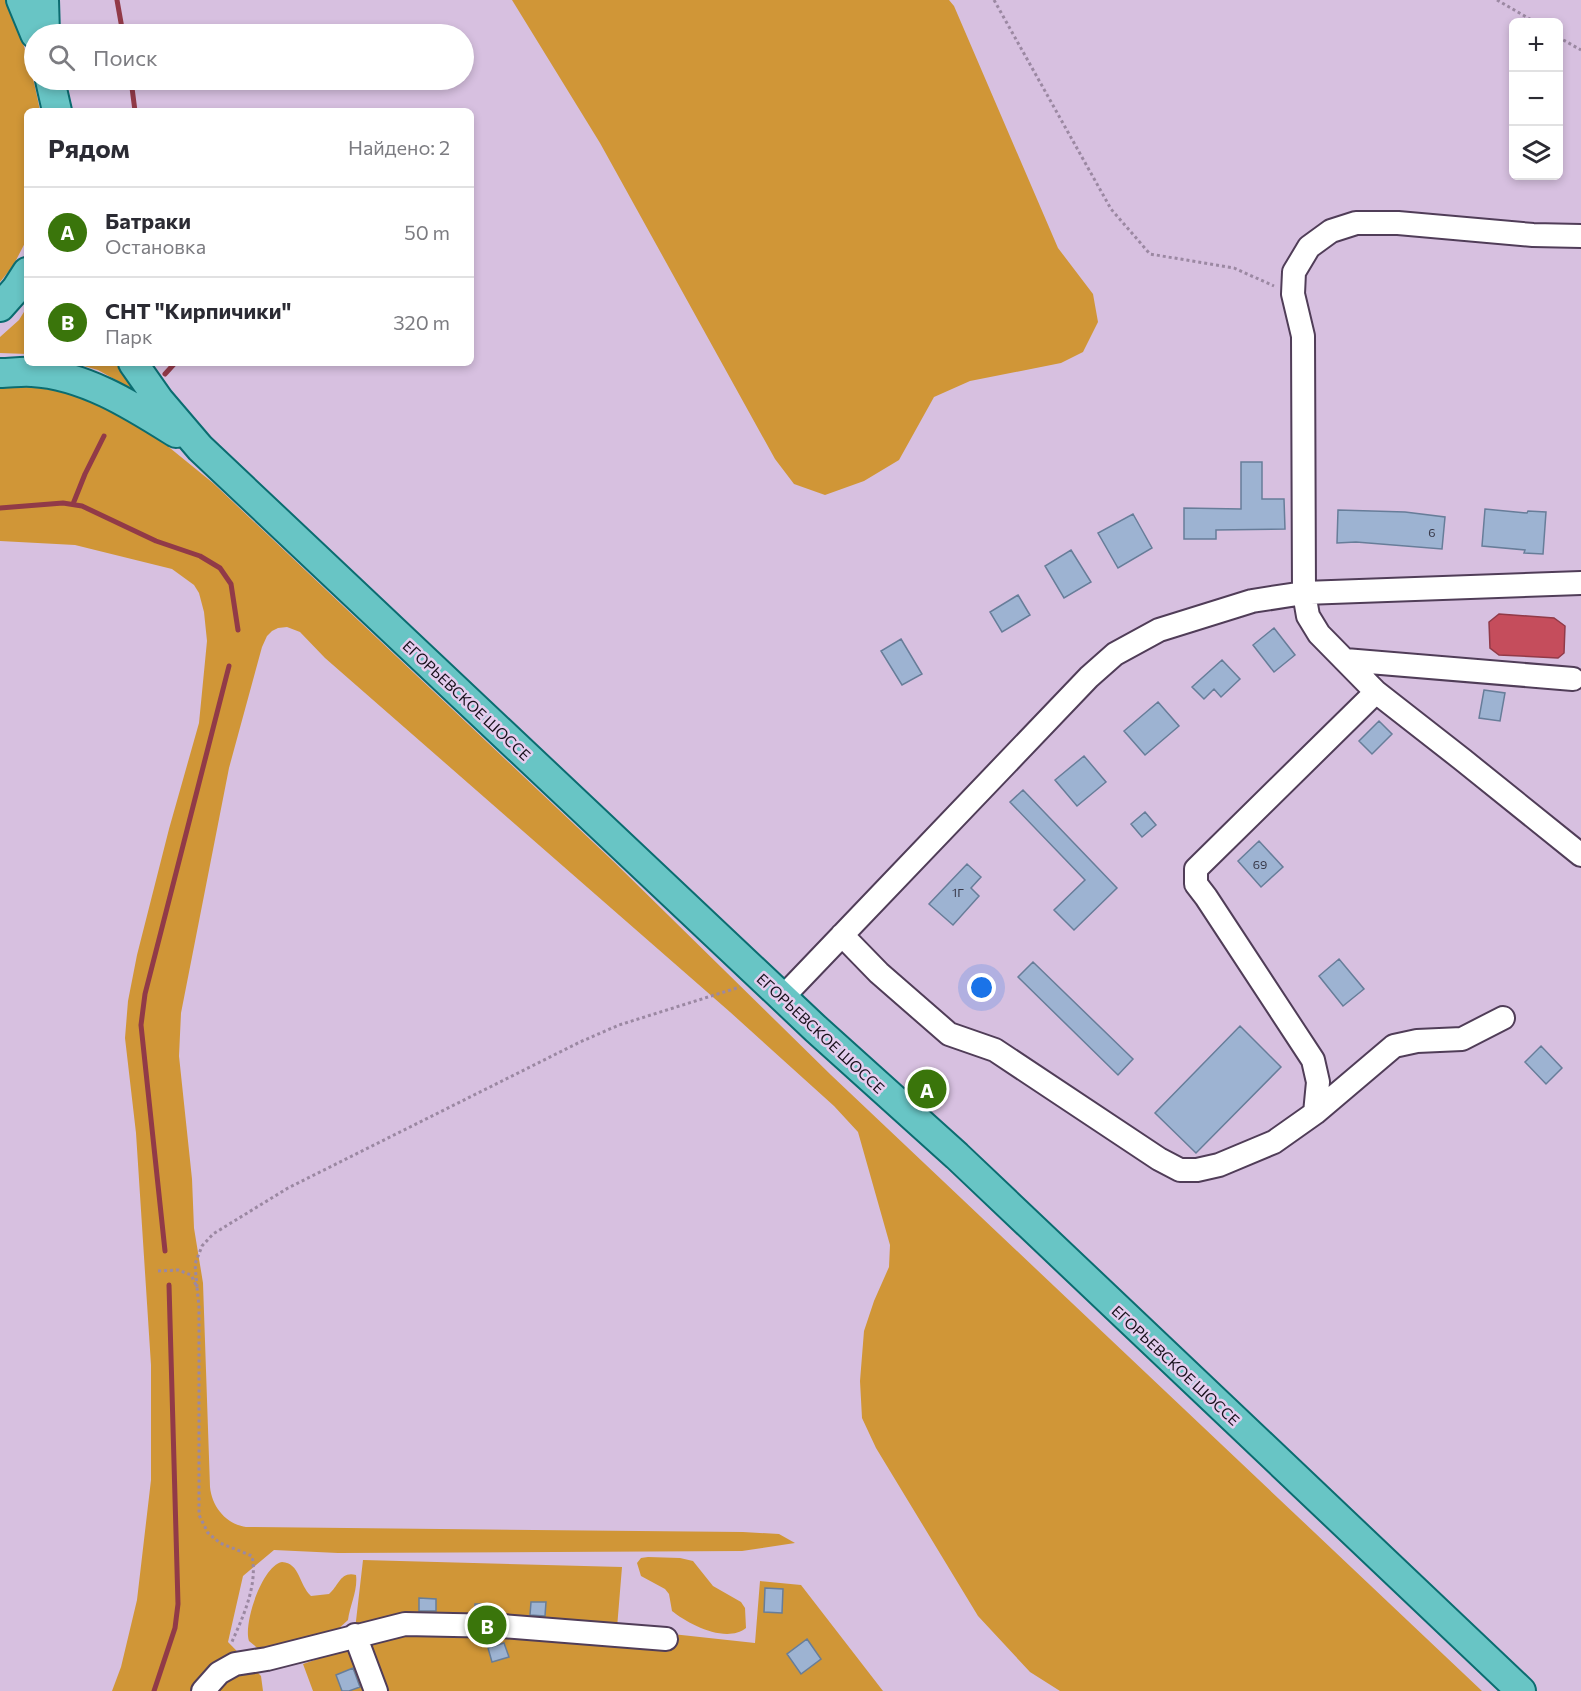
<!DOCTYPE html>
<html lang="ru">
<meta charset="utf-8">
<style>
body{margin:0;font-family:Commissioner,sans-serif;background:#f7f7f7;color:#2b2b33}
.controls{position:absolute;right:18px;top:18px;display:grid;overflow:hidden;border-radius:9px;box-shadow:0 3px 9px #0003}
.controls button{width:54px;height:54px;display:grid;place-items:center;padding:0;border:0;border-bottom:2px solid #e1e1e2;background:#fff;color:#2b2b33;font:30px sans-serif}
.you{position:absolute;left:982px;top:988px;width:21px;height:21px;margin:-15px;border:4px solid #fff;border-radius:50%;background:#1a73e8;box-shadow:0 0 0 9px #1a73e833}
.badge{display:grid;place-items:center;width:39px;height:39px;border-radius:50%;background:#3a750b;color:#fff;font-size:20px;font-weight:700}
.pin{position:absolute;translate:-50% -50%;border:3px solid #fff;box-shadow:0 2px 6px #0006}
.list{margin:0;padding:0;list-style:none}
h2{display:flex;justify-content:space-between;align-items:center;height:78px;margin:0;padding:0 24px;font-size:26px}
h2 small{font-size:20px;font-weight:400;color:#7c7c81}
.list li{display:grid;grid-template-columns:39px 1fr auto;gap:18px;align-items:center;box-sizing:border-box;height:90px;padding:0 24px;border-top:2px solid #e1e1e2}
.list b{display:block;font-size:22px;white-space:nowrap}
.list p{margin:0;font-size:20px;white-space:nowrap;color:#7c7c81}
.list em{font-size:20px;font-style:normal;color:#7c7c81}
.icon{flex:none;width:33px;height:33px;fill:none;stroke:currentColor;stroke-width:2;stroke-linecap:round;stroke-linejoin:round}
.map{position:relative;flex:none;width:1581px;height:1691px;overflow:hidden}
.search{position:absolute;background:#fff;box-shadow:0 3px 9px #0003;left:24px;top:24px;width:450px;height:66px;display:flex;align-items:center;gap:15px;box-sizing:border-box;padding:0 21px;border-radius:33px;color:#7c7c81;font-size:22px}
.panel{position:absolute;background:#fff;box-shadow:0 3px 9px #0003;left:24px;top:108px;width:450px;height:258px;border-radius:9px}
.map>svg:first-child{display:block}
.green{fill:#d09637}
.water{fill:#c54d5c;stroke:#913a48;stroke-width:1.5}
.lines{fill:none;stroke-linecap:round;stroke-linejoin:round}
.stream{stroke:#913a48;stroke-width:5}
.building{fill:#9db3d2;stroke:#677d99;stroke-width:1.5}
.minor-casing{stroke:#503d58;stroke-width:26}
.major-casing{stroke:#0b6c70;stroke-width:32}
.path{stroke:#9b88a2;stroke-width:3;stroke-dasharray:3 3;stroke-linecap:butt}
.minor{stroke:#fff;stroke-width:22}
.major{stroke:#68c5c5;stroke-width:28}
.labels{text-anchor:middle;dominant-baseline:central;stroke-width:5;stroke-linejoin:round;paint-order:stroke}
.number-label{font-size:12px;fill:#383848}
.street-label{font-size:15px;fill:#170f1a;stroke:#e4cdee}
</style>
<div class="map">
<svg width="1581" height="1691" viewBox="0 0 1581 1691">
<rect width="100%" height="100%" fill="#d7c0e0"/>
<path class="green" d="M0,0H8C22,37 33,73 40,111H27V239L13,266L0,282Z
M512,0H949L954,6L1058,248L1093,294L1098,322L1083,352L1061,363L970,381L934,397L899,460L864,481L825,495L794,484L775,459L600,143Z
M27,307V354L0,353V337L19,320Z
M73,363H117L130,384V388L98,370Z
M29,386L85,396L154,435L213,483L613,861L831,1075L1482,1691H1060L1030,1672L978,1616L876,1448L862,1418L860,1381L864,1331L874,1301L889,1267L890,1245L858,1132L834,1106L730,1012L325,658L300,632L287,627L278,628L272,631L267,636L262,647L229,768L181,1013L179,1056L192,1179L194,1228L203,1283L210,1487C212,1507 226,1524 246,1527L743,1532L779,1534L795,1543L742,1551L338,1553L274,1550L243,1576L228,1642L261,1676L263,1691H112L121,1667L137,1600L151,1480V1365L136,1133L125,1038L128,1001L137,955L169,829L199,723L207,641L204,612L199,593L194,585L172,569L75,545L0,541V388Z
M648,1557L680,1558L693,1561L713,1586L741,1602L745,1608L746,1628C726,1644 688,1624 672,1611L669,1594L665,1589L641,1576L637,1563L641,1558Z
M363,1560L622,1567L617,1628L755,1643L760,1581L801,1585L883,1691H313L303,1664L353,1647Z
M282,1562C300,1563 299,1585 311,1596L329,1594C339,1586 340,1571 356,1575C358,1590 350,1605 348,1620L336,1631L261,1651L249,1641C243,1624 262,1566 282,1562Z"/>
<path class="water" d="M1499,614L1554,618L1565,626L1564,653L1558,658L1499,655L1490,648L1489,622Z"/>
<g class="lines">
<path class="stream" d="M117,0L123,34
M131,80L135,111
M165,374L175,363
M73,504L85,474L104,436
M0,508L63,503L82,506L156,541L200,556L220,568L231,584L238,630
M165,1251L141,1025L145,994L229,666
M154,1691L175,1628L178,1604L169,1285"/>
</g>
<path class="building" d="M1241,462H1262V499H1284L1285,529L1216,530V539H1184V508L1241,509Z
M1485,509L1527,513L1528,511L1546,512L1543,554L1524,553L1525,550L1482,546Z
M1338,510L1405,512L1445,517L1442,549L1356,542L1337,543Z
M1133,514L1152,548L1118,568L1098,533Z
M1071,550L1091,582L1064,598L1045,566Z
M1018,595L1030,615L1002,632L990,612Z
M1274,628L1295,655L1274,672L1253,645Z
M901,639L922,674L902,685L881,651Z
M1222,660L1240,679L1221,697L1214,689L1204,699L1192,687Z
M1484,690L1505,693L1500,721L1479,718Z
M1158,702L1179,726L1145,755L1124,731Z
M1379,721L1392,734L1372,754L1359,741Z
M1084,756L1106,782L1077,806L1055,780Z
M1023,790L1117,888L1074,930L1054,910L1085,880L1010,802Z
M1145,812L1156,825L1142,837L1131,824Z
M1259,841L1283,867L1261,887L1238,861Z
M967,864L981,877L971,888L979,896L953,925L929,904Z
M1339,959L1364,989L1343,1006L1319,976Z
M1033,962L1133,1059L1118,1075L1018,977Z
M1240,1026L1281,1067L1196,1153L1155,1113Z
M1541,1046L1562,1068L1546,1084L1525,1062Z
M765,1588L783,1589L782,1613L764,1612Z
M419,1598L436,1599V1611H419Z
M531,1602H546L545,1616L530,1615Z
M475,1604H490V1612H475Z
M807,1639L821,1659L801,1674L787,1654Z
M504,1643L509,1657L492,1662L488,1648Z
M353,1668L360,1687L349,1691H342L336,1675Z"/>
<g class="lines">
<defs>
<path id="minor" d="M1581,236L1533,235L1398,223H1356L1331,231L1309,247L1294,272L1293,294L1303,336L1304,593L1308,616L1319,634L1376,692L1463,760L1581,855
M1345,660L1573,679
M842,935L879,973L949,1034L995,1050L1159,1159L1180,1170H1197L1219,1165L1274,1142L1315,1113L1394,1046L1417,1041L1462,1039L1503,1018
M782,998L1089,677L1115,654L1159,630L1252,601L1304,593L1581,583
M1315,1113L1318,1082L1313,1060L1206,897L1196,884V869L1376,692
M355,1635L376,1691
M203,1691L219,1673L235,1664L267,1659L405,1624L502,1626L666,1639"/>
<path id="major" d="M21,0L35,34
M44,0L45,34
M50,80L57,111
M0,307L16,289L27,272
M133,363L159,400L200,448L816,1029L957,1156L1521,1691
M0,373C11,373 22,371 32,372C85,375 133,406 176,433"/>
</defs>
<use href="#minor" class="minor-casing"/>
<use href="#major" class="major-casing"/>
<path class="path" d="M994,0L1111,209L1150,254L1234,268L1274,286
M1497,0L1535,22
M1558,37L1581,50
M158,1271L178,1270L191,1275L197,1287L199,1307V1515L208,1533L220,1543L252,1556C258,1585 243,1617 231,1644
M197,1287L195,1264L202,1246L213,1234L288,1188L580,1042L619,1025L740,987"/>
<use href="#minor" class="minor"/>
<use href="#major" class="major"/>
</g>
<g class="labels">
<g class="number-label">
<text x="1432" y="532">6</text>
<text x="1260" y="864">69</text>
<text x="958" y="892">1Г</text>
</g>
<g class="street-label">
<text transform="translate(467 700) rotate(43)">ЕГОРЬЕВСКОЕ ШОССЕ</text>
<text transform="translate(821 1033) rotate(43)">ЕГОРЬЕВСКОЕ ШОССЕ</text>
<text transform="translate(1176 1365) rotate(43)">ЕГОРЬЕВСКОЕ ШОССЕ</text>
</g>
</g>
</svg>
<div class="controls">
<button>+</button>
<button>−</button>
<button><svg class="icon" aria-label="layers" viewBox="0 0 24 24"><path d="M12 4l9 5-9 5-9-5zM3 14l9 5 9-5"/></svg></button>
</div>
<div class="you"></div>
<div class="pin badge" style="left:927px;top:1089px">A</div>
<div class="pin badge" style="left:487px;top:1625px">B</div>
<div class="search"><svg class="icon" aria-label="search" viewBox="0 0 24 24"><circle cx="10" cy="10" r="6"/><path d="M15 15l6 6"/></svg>Поиск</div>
<section class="panel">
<h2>Рядом<small>Найдено: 2</small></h2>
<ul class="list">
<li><span class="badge">A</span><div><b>Батраки</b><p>Остановка</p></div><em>50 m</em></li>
<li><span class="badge">B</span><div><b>СНТ &quot;Кирпичики&quot;</b><p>Парк</p></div><em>320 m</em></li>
</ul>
</section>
</div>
